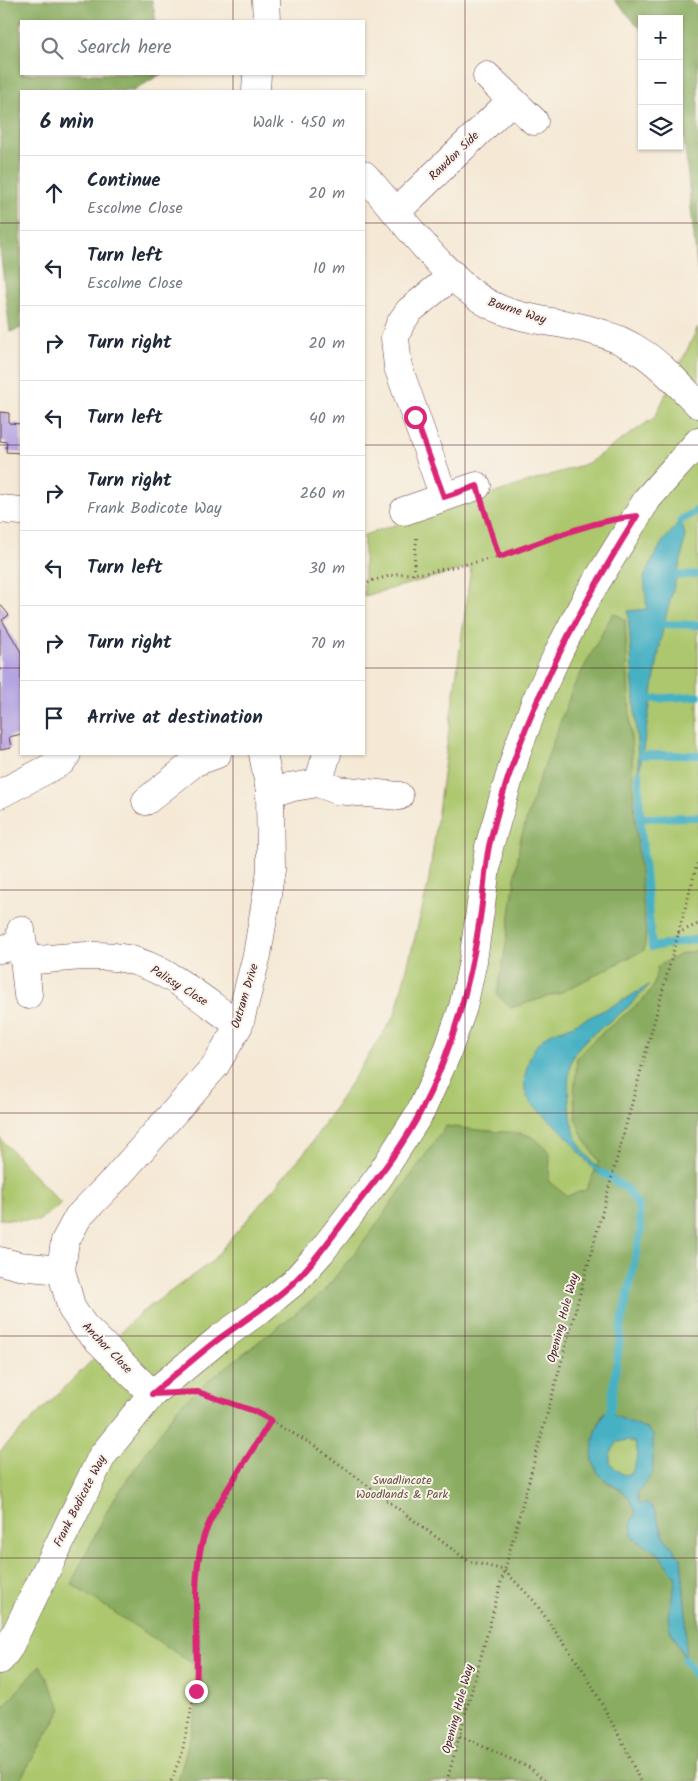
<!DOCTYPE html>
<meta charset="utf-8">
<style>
body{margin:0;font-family:Kalam,sans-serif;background:#f2f2f3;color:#1f2937}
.controls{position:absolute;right:15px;top:15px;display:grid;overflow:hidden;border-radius:0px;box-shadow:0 1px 4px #0004}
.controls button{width:45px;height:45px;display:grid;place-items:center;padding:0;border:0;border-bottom:1px solid #e0e1e3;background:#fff;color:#1f2937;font:25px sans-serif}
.stop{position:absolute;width:15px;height:15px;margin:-11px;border:4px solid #db2777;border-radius:50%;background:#fff}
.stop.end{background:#db2777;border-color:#fff;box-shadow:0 1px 5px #0008}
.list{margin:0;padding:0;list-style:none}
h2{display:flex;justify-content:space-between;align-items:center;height:65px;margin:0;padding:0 20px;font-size:21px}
h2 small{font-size:16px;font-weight:400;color:#747a83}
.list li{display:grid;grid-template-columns:32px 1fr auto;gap:15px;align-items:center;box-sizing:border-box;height:75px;padding:0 20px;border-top:1px solid #e0e1e3}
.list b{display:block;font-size:19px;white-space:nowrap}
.list p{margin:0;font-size:16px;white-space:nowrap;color:#747a83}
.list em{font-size:16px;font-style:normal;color:#747a83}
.icon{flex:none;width:28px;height:28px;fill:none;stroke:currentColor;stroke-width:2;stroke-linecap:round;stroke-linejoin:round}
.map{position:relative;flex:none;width:698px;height:1781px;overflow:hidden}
.search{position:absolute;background:#fff;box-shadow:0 1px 4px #0004;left:20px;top:20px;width:345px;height:55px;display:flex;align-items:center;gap:12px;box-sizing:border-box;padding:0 18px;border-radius:0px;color:#747a83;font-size:19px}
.panel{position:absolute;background:#fff;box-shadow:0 1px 4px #0004;left:20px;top:90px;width:345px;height:665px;border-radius:0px}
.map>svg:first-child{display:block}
.green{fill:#acc76d;stroke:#7b734c}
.forest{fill:#89ac60;stroke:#6a6646;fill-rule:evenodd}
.water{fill:#46b1c4;stroke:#486878;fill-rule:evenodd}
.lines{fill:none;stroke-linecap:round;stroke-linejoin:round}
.stream{stroke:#46b1c4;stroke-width:8}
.building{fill:#b5a4e2}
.minor-casing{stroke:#643d45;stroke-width:29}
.path{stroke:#643d45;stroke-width:3;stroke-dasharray:1 4;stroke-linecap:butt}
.minor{stroke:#fff;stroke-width:28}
.route{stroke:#db2777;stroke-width:6}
.grid{fill:none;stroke:#4a1f2b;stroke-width:1;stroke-opacity:0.55}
.labels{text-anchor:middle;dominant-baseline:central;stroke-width:4;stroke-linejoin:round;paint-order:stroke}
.street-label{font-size:12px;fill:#4a1f2b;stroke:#f7f3e8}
.park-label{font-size:12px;fill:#67513f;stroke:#f7f3e8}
</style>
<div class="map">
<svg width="698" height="1781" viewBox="0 0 698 1781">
<rect width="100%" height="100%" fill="#f7f3e8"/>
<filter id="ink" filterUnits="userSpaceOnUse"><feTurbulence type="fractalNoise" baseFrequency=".02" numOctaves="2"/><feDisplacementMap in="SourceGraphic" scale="10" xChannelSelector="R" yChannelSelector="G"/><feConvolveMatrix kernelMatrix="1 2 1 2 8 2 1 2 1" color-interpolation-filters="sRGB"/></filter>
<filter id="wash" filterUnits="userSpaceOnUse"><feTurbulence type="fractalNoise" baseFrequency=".0096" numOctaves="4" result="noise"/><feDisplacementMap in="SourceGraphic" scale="20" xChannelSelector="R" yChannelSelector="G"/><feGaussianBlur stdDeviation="1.12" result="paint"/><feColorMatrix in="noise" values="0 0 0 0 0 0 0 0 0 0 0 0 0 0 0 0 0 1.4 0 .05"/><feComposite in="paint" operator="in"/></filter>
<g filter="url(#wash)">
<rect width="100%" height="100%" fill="#f5e9d6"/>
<path class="green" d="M698,327V1781H0V1451L138,1315L211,1262L309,1147L395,1015L428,886L471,567L364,596V535L588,463L655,417Z
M0,1138L61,1204L38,1221L0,1219Z"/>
<path class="forest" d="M0,0H152L156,21H21V74H161L133,91H21V328L10,332L0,249Z
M614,0H690L698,7V277L679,87V19H642V30Z
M613,613L625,619L635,817L646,935L644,950L560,993L510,1008L497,994L506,945L520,841L536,789L572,690Z
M698,950V1781H178L191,1734L204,1671L71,1584L111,1503L178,1407L213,1377L323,1292L372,1231L446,1126C461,1128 475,1130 490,1131C520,1134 528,1128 550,1153L549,1182L567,1196L586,1190L599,1162L581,1133L576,1119L574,1097L577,1058L596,1038L643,1000L653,987L658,966L681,954ZM604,1412L624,1421L653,1473L637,1493L639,1504L654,1509L664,1537L681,1558L686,1613L684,1657L670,1629L676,1578L658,1553L632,1537L631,1522L636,1512C625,1485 620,1494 602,1477C584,1460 595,1430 604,1412Z
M40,1665L62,1709L19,1781H0V1711Z"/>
<path class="water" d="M681,520L685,535L682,556L663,627L639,773L628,611L647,609L644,577L661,544Z
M649,985C640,995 630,1006 619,1014C605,1026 587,1035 576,1051C563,1069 569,1120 577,1140C583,1153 594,1163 603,1173L600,1175C584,1161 574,1143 560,1129C536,1106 516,1102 528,1064C531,1052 536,1044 546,1036C554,1031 563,1030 571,1026C598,1013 624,1001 649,985Z
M605,1412L645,1428L653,1435V1473L637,1493L639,1504L646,1503L654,1509L664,1537L681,1558L686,1613L685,1659L670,1629L668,1615L676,1578L658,1553L632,1537L631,1522L636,1512C625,1485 620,1493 602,1477C584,1460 595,1430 605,1412ZM628,1440L635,1443L638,1454L632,1473L624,1475C607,1464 606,1458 618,1442Z"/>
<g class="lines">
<path class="stream" d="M681,520L698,510
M675,576L698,574
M664,624L698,625
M651,699L698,696
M642,755H698
M639,773L640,818L652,947L698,939
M640,818L698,817
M603,1173L628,1190L638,1206L641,1230L622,1322L610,1413
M685,1659L698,1679"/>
</g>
<g id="blocks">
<path class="building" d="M0,412L9,413V423L21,424V453L6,452L7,442L0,441Z
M0,604L9,615L2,620L21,652V734L9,737L11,748L0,750Z"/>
</g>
</g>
<g filter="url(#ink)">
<use href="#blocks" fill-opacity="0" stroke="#643d45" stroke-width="1"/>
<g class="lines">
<defs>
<path id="minor" d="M266,0L267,21
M487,76L534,121
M256,91L257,74
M364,175C399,213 446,282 491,305C520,320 555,321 587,329C640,342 661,366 698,404
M396,212L512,100
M444,497L398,367L395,338L400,324L409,311L453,275
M0,509L21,511
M404,511L477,486
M318,783L327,754
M270,791L318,783L337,790L399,796
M0,794L61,762L67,754
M146,801L195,762L217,754
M21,930L28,995
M0,949L23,945
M24,961C57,959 95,952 127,959C168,968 205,1002 239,1025
M0,1261L19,1266L61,1270L72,1309L84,1326L152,1394
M61,1270L65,1241L78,1217L115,1179L215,1066L239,1025L257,955L271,870L270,791L263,754
M0,1660L8,1649L102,1456L152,1394L219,1339L261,1309L294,1282L321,1252L379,1177L421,1111L447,1053L463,1007L473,961L489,847L518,748L535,703L560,649L587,597L648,498L698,442"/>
</defs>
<use href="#minor" class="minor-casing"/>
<path class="path" d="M484,510L499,557
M413,574L417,535
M364,586L371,581L397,574L425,573L499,557L600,522
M678,933L698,924
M197,1392L254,1411L315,1446L468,1561L504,1570L534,1601L585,1673L624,1745L640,1781
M460,1736L530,1768L545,1781
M171,1781L182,1753L195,1691L198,1663L197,1586L199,1558L206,1529L271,1420
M447,1781L698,861"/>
<use href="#minor" class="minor"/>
</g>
</g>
<g class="lines" filter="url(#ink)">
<path class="route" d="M196,1691C200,1643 188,1571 207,1528C222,1493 251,1454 271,1420L254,1411L198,1392L152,1394C174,1376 196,1356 220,1338C245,1320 272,1303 294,1282C315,1261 333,1236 350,1213C376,1180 402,1148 421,1111C453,1050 470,985 480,918C484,894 484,870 489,846C517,725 572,620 637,516C589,521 544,541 499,557L477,486L444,497L415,417"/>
</g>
<path class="grid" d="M233,0V21M465,0V1781M233,74V91M0,223H21M364,223H698M0,445H21M364,445H698M0,668H21M364,668H698M233,754V1781M0,890H698M0,1113H698M0,1336H698M0,1558H698"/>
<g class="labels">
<g class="street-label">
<text transform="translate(454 156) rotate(-44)">Rawdon Side</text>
<text transform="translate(517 311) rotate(18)">Bourne Way</text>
<text transform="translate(179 986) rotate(32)">Palissy Close</text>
<text transform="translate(245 996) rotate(-73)">Outram Drive</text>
<text transform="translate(563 1318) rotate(-75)">Opening Hole Way</text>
<text transform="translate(107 1348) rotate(46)">Anchor Close</text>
<text transform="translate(80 1501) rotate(-63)">Frank Bodicote Way</text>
<text transform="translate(458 1709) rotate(-75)">Opening Hole Way</text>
</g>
<g class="park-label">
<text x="402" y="1480">Swadlincote<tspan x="402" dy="14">Woodlands &amp; Park</tspan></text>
</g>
</g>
</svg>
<div class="controls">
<button>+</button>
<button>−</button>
<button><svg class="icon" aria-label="layers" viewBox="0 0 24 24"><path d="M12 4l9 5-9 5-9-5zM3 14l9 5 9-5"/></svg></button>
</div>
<div class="stop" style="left:415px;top:417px"></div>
<div class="stop end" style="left:196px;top:1691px"></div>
<div class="search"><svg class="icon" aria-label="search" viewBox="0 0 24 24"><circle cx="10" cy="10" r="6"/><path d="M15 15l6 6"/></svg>Search here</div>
<section class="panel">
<h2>6 min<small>Walk · 450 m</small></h2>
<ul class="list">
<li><svg class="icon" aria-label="ahead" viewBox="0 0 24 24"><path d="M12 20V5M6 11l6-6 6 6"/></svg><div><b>Continue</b><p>Escolme Close</p></div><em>20 m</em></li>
<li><svg class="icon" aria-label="left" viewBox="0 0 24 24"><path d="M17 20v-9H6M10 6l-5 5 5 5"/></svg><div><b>Turn left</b><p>Escolme Close</p></div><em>10 m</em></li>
<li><svg class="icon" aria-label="right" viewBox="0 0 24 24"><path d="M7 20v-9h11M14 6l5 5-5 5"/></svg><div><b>Turn right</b></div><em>20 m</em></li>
<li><svg class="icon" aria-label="left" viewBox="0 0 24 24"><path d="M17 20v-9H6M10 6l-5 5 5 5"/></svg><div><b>Turn left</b></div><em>40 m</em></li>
<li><svg class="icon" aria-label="right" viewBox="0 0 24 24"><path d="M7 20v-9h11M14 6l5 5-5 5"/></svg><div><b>Turn right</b><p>Frank Bodicote Way</p></div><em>260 m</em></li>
<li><svg class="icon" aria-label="left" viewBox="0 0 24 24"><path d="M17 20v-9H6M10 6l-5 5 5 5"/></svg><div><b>Turn left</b></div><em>30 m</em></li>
<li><svg class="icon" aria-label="right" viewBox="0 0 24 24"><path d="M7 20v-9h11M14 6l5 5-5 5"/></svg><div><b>Turn right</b></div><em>70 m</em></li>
<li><svg class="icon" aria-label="arrive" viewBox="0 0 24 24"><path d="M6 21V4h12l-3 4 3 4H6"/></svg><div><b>Arrive at destination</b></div></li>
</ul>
</section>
</div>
